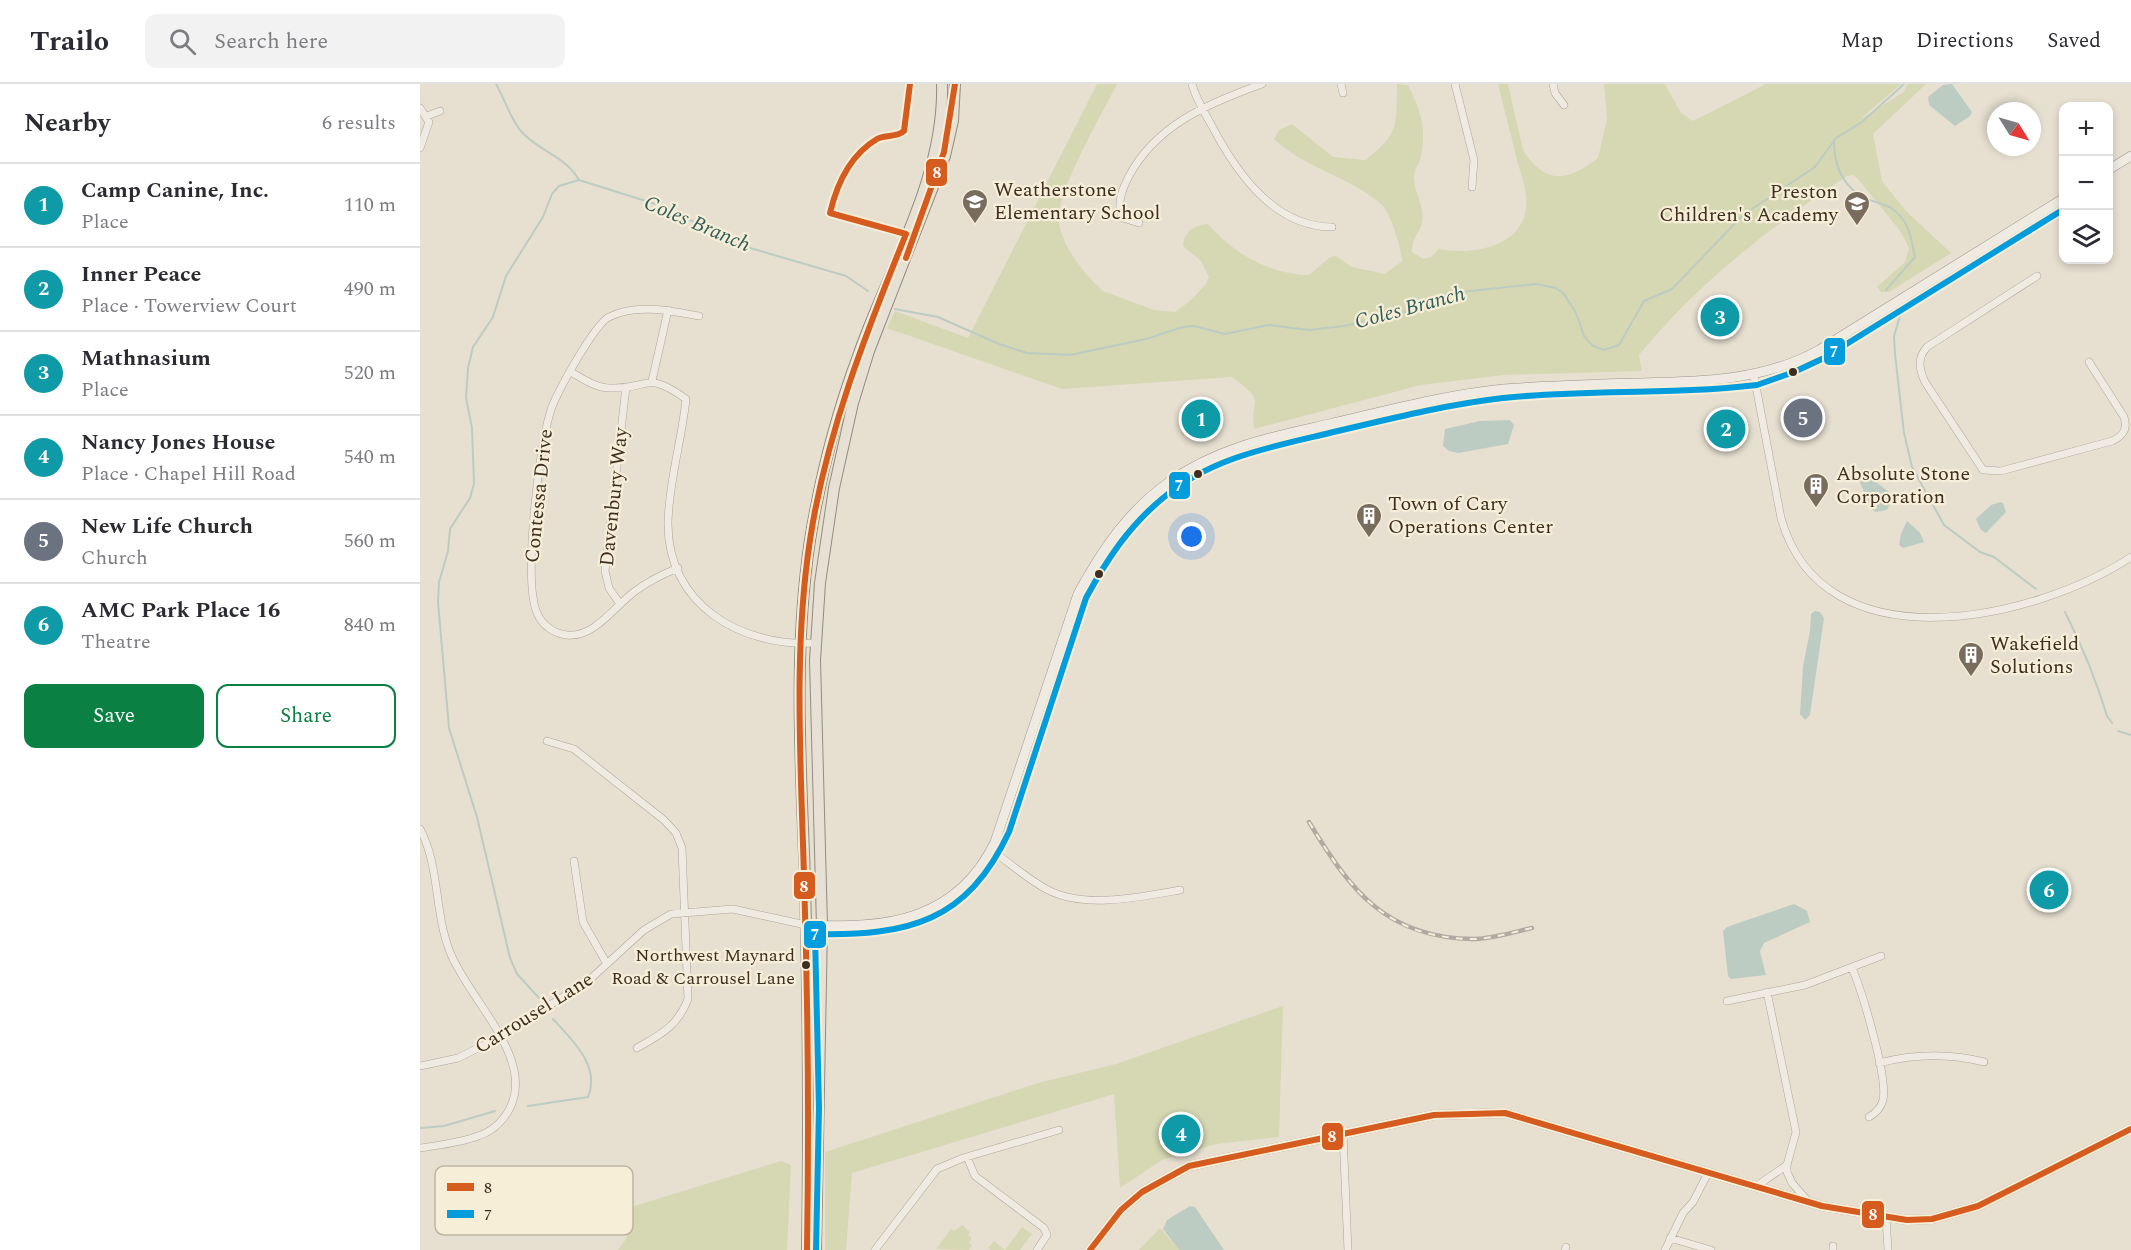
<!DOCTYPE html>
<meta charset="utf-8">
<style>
body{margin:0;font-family:Spectral,serif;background:#f2f2f3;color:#2b2b33}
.controls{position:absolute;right:18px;top:18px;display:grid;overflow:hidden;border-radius:12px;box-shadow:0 3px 9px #0003}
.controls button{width:54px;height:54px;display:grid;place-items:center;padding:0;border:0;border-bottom:2px solid #e1e1e2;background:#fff;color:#2b2b33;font:30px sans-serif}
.compass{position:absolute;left:1567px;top:18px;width:54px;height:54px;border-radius:50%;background:#fff;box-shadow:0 3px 9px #0003;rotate:127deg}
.you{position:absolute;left:772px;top:453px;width:21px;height:21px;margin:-15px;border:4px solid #fff;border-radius:50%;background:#1a73e8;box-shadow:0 0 0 9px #1a73e833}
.badge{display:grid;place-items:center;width:39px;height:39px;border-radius:50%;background:#0b8043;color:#fff;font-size:20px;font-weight:700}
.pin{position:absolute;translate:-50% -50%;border:3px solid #fff;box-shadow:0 2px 6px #0006}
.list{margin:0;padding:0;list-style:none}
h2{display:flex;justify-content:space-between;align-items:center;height:78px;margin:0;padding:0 24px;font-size:26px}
h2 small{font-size:20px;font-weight:400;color:#7c7c81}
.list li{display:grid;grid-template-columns:39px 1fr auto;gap:18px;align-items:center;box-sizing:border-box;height:84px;padding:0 24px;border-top:2px solid #e1e1e2}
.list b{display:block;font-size:22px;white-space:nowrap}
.list p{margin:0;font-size:20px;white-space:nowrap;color:#7c7c81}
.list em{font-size:20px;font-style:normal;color:#7c7c81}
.actions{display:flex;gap:12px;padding:18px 24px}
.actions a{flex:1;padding:14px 0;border:2px solid #0b8043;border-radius:12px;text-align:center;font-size:21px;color:#0b8043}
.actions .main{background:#0b8043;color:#fff}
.icon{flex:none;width:33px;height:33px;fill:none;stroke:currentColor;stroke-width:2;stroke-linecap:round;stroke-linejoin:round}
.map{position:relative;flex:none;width:1711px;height:1166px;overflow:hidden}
header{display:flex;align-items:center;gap:36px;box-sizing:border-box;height:84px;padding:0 30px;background:#fff;border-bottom:2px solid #e1e1e2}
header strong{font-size:28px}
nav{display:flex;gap:33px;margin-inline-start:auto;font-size:21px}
.search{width:420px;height:54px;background:#f2f2f3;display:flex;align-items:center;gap:15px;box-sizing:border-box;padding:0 21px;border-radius:12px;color:#7c7c81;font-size:22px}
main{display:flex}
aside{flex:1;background:#fff}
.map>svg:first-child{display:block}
.green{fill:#d6d7b3}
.water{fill:#bcccc2}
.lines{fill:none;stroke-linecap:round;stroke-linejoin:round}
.stream{stroke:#bcccc2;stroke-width:2}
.street-casing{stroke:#ada599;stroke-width:8}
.secondary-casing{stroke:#9c958a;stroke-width:10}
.primary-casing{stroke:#928b80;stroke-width:12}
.street{stroke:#efebe3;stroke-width:7}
.secondary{stroke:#efebe3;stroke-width:9}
.primary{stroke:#e6e1d4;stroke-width:10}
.rail-casing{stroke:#afaaa2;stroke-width:4.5}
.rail{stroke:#f7eed8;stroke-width:2;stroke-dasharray:7;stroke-linecap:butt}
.bus-1-casing{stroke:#f7eed8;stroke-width:10}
.bus-2-casing{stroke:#f7eed8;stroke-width:10}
.bus-1{stroke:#d55b1e;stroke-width:6}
.bus-2{stroke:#039cdc;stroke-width:6}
.bus-dot{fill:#3d2e20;stroke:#f7eed8;stroke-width:2}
.labels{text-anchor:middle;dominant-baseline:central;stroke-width:4.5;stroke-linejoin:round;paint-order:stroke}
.bus-label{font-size:18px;fill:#3d2e20;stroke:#f7eed8;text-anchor:end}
.poi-label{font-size:20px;fill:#3d2e20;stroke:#f7eed8;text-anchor:start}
.street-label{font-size:20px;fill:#3d2e20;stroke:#f7eed8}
.water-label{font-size:21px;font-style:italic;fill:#2f5d5a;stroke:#f7eed8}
.key{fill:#f7eed8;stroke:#bfb4a1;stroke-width:1.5}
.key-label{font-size:16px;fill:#3d2e20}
.line-badge{stroke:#f7eed8;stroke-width:2}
.badge-label{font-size:16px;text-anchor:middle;font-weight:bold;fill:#fff}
</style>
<header>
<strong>Trailo</strong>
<div class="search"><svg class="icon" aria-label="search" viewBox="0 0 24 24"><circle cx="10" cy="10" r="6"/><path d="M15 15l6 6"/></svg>Search here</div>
<nav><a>Map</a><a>Directions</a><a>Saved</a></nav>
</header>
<main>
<aside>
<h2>Nearby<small>6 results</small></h2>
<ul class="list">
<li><span class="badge" style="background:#0f9aa8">1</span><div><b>Camp Canine, Inc.</b><p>Place</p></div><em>110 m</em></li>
<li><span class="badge" style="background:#0f9aa8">2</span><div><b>Inner Peace</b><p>Place · Towerview Court</p></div><em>490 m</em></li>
<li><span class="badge" style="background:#0f9aa8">3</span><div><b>Mathnasium</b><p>Place</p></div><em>520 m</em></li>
<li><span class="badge" style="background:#0f9aa8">4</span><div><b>Nancy Jones House</b><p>Place · Chapel Hill Road</p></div><em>540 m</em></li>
<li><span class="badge" style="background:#6b7280">5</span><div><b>New Life Church</b><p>Church</p></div><em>560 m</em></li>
<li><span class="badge" style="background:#0f9aa8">6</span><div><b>AMC Park Place 16</b><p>Theatre</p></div><em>840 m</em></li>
</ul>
<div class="actions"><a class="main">Save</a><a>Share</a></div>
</aside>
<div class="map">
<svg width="1711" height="1166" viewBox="0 0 1711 1166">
<rect width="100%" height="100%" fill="#e7e0d1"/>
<path class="green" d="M677,0H697C683,28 634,112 639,139C643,164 665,191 683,207L734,226L755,228L770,217L786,200L789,193L781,177L763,162C764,148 774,141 788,140C813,169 850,191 889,191L910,173L916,172L932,183L965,190L982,177C982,166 970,128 962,121C930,92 885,85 854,55L859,46L872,40L913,73L945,76C980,50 976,41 977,0L988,1C1000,25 1007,44 1001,72C1000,79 993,87 994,93C994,109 1005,122 1002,139C999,151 991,154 992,168L1003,175L1011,173L1019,165C1056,172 1111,161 1106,112C1105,100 1100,88 1097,76C1091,51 1084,25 1078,0H1088L1103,66C1126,102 1148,97 1178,74L1187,35L1184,0H1245L1261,29L1273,37L1346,0H1481L1439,36L1484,8L1487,0H1506L1453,50L1462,97L1486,127L1531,169L1469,208H1461L1457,203L1485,178L1489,164L1481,148L1438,95L1433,91L1427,92C1350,143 1278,199 1219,271L1222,287L1084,291L1001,301L834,345C830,311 847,319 812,293L642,305L467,244L475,227L548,254Z
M863,922L859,1053L796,1060L742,1076L700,1104L694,1010L432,1089L426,1166H405V1068L618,999L696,980Z
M361,1077L371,1081L367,1166H198L206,1155L211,1123Z
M542,1141L550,1148L548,1151L552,1154L549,1159L552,1161L549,1166L516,1165L531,1145L534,1147Z
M602,1143L612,1150L600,1166H571L568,1164L574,1157L585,1166Z
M740,1144L759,1166H719Z"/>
<path class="water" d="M1532,0L1552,28L1550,32L1535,42L1509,21L1508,13L1523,1Z
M1090,336L1094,341L1088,360L1038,369L1029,367L1023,362L1025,345L1060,337Z
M1443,392H1448L1469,408L1472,415L1467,426L1456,428L1451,425L1440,398Z
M1580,418L1583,419L1586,428L1566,449L1561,446L1556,435L1571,421Z
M1487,437L1500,449L1504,458L1483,464L1479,461L1481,450Z
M1395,527L1400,528L1404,534L1390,631L1385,636L1380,630L1383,582L1390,547L1391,530Z
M1374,820L1387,827L1390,838L1344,859L1340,867L1346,891L1311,895L1308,892L1303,847L1307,843Z
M770,1122L775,1123L804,1166H759L743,1145L747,1136Z"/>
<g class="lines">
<path class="stream" d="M76,0C84,14 90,33 100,46C117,67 146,72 159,96
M1414,57C1414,78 1420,97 1438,110C1454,122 1469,115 1484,137C1491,146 1492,162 1495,173L1466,206
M475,225L518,233L579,260L607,269L650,271L726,255L763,243L774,242L805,250L849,241L889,246L924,242L989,227L1033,209L1116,200L1136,204L1144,210L1156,229L1164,252L1173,262L1184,266L1199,261L1224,217L1252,205L1323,131L1395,83L1416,54L1442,38L1484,0
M1480,232L1474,252L1475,270L1484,349L1492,383L1524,441L1560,468L1574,473L1616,505
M1645,528C1662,562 1676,595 1687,632L1692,639
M1698,647L1711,651
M119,914L97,890L90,874L57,733L29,644L18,518L19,498L28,467L30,445L50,414L54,400L52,344L46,314L48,284L53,263L73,233L86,192L123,133L132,110L139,102L159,96L248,124L313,159L426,192L448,207
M108,1022L168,1013C181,982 152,956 133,935
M0,1044L24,1042L75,1027"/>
<defs>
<path id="street" d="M772,0C776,15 784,28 792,42C816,88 854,143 912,143
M921,0L923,9
M1035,0L1054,76L1052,103
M1133,0L1135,9L1144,21
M0,24L9,38L0,64
M7,32L20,27
M719,139L703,134C696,121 702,106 708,94C735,41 789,19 842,0
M486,150L410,129C416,100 430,70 458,55C467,49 476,56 484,47L490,0
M1617,192L1507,263C1497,274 1499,285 1505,298L1563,386L1581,387L1692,357C1703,352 1708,345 1704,333L1669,278
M151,288C163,295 176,304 190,304C230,306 224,285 266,315C262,355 249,397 248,438C247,521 321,563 395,559
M1334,292L1361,434C1403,584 1615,536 1711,473
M232,297L248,226
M258,484C243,490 227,498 214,508C194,523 174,554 147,551C135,550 123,542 118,531C102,501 119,364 130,329C135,311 174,241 189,233C216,219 252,227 279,232
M200,520L189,504L185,487L206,303
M127,657L154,665L244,736L256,749L262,764L268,915C258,942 240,951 217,964
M0,745C20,782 14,828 30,868C48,915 117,975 89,1026C82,1038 71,1048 58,1052C40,1059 19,1061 0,1064
M571,766C590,779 607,795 628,806C665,825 720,813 760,806
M154,777L163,838L187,880
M1432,884C1442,907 1468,993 1463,1016C1461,1024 1456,1029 1449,1033
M1347,908L1376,1048L1367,1081V1088L1372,1099L1387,1116
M1307,917L1385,901L1461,872
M1459,979C1494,970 1528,969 1564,978
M0,982L38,974L64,961L166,899L224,846L251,830L313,825L386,841
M923,1050L928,1166
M547,1073L555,1092L624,1144L627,1151L617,1166
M1335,1103L1367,1081
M1466,1134L1468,1166
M1250,1154L1291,1166
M1413,1162V1166
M455,1166L517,1085L543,1074L639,1046
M1145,1166L1146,1163
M1245,1166L1263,1129L1273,1118L1288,1089"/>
<path id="secondary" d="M1688,86L1711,72
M386,841C466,845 537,837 575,758L658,510C682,466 708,427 749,398C798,363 852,353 909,340C966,327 1024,311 1083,305C1116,302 1149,302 1182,300C1256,297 1333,303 1399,266L1644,114
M670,1166L701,1126L722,1108L769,1082L1014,1031L1085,1029L1402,1122L1487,1136L1512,1135L1558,1122L1711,1045"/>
<path id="primary" d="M387,1166C389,1042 388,920 385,796C381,683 373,569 390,456C400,394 416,331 438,272C468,186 525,93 522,0
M396,1166L402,842L395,576L400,499L414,404L433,319L449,267L525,72L533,37L535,0"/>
</defs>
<use href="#street" class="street-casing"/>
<use href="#secondary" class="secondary-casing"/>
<use href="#primary" class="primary-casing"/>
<use href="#street" class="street"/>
<use href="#secondary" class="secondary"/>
<use href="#primary" class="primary"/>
<defs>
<path id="rail" d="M889,738C930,806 966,854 1053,855C1072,855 1093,848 1112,844"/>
</defs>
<use href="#rail" class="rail-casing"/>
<use href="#rail" class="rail"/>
<defs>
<path id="bus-1" d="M486,174L524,68L535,0
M387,1166C389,1042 388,917 384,793C381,681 373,567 390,456C406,350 446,249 486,150L410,129C417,99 430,71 457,55C466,50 476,54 484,47L490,0
M670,1166L701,1126L722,1108L769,1082L1014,1031L1085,1029L1402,1122L1487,1136L1512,1135L1558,1122L1711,1045"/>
<path id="bus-2" d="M396,1166L399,1024L395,850C488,852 547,838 589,748L666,514C687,475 709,442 743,414C788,376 845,364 901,351C961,337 1022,321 1083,314C1167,305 1253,311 1337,301L1374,288L1404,274L1644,125"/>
</defs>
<use href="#bus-1" class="bus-1-casing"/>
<use href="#bus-2" class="bus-2-casing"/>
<use href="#bus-1" class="bus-1"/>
<use href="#bus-2" class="bus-2"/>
</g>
<defs>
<symbol id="school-pin" viewBox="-11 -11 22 30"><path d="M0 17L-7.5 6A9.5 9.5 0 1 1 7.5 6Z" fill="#786c5e" stroke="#f7eed8"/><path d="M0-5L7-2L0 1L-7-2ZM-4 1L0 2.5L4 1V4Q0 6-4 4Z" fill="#fff"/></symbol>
<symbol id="building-pin" viewBox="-11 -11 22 30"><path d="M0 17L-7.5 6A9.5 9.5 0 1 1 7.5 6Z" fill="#786c5e" stroke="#f7eed8"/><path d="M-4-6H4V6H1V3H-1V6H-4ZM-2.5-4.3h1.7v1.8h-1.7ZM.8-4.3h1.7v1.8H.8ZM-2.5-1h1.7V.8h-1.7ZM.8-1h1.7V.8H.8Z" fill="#fff"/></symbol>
</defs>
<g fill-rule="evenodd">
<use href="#school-pin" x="540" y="103" width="30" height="40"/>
<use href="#school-pin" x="1422" y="105" width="30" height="40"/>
<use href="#building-pin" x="1381" y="387" width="30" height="40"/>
<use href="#building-pin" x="934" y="417" width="30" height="40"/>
<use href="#building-pin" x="1536" y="556" width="30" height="40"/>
</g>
<g class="bus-dot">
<circle cx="1373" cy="288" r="5"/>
<circle cx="778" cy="390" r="5"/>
<circle cx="679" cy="490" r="5"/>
<circle cx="386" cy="881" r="5"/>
</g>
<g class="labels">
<g class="bus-label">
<text x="375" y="871">Northwest Maynard<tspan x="375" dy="23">Road &amp; Carrousel Lane</tspan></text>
</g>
<g class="poi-label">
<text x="574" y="106">Weatherstone<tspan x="574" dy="23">Elementary School</tspan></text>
<text x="1418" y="108" text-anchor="end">Preston<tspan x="1418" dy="23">Children's Academy</tspan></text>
<text x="1416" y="390">Absolute Stone<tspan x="1416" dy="23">Corporation</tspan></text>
<text x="968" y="420">Town of Cary<tspan x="968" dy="23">Operations Center</tspan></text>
<text x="1570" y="560">Wakefield<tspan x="1570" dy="23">Solutions</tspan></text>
</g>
<g class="street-label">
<text transform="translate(119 412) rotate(-84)">Contessa Drive</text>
<text transform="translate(194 413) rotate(-84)">Davenbury Way</text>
<text transform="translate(114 929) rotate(-32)">Carrousel Lane</text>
</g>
<g class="water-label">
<text transform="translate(277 140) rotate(23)">Coles Branch</text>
<text transform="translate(990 224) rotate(-15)">Coles Branch</text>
</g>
</g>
<rect x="15" y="1082" width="198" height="69" rx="9" class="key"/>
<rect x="27" y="1099" width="27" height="8" fill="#d55b1e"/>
<rect x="27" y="1126" width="27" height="8" fill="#039cdc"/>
<g class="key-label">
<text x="64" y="1109">8</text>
<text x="64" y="1136">7</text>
</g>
<g class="line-badge">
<rect x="505" y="74" width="23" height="29" rx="6" fill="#d55b1e"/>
<rect x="1403" y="253" width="23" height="29" rx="6" fill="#039cdc"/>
<rect x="748" y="387" width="23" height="29" rx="6" fill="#039cdc"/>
<rect x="373" y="787" width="23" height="29" rx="6" fill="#d55b1e"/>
<rect x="383" y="836" width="24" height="29" rx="6" fill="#039cdc"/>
<rect x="901" y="1038" width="23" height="29" rx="6" fill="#d55b1e"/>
<rect x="1441" y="1116" width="24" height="29" rx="6" fill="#d55b1e"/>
</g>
<g class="badge-label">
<text x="517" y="94">8</text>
<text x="1414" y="273">7</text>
<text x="759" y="407">7</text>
<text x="384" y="808">8</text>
<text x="395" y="856">7</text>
<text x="912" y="1058">8</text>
<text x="1453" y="1136">8</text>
</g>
</svg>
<div class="controls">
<button>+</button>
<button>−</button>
<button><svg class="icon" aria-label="layers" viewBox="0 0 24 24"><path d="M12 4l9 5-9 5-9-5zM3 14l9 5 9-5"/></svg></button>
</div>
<svg class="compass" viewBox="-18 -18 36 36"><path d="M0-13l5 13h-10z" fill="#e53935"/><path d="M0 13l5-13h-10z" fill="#7c7c81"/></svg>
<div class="you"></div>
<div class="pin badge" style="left:781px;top:335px;background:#0f9aa8">1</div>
<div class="pin badge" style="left:1306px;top:345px;background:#0f9aa8">2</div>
<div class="pin badge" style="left:1300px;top:233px;background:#0f9aa8">3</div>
<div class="pin badge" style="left:761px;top:1050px;background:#0f9aa8">4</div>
<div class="pin badge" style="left:1383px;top:334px;background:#6b7280">5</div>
<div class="pin badge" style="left:1629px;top:806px;background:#0f9aa8">6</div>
</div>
</main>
